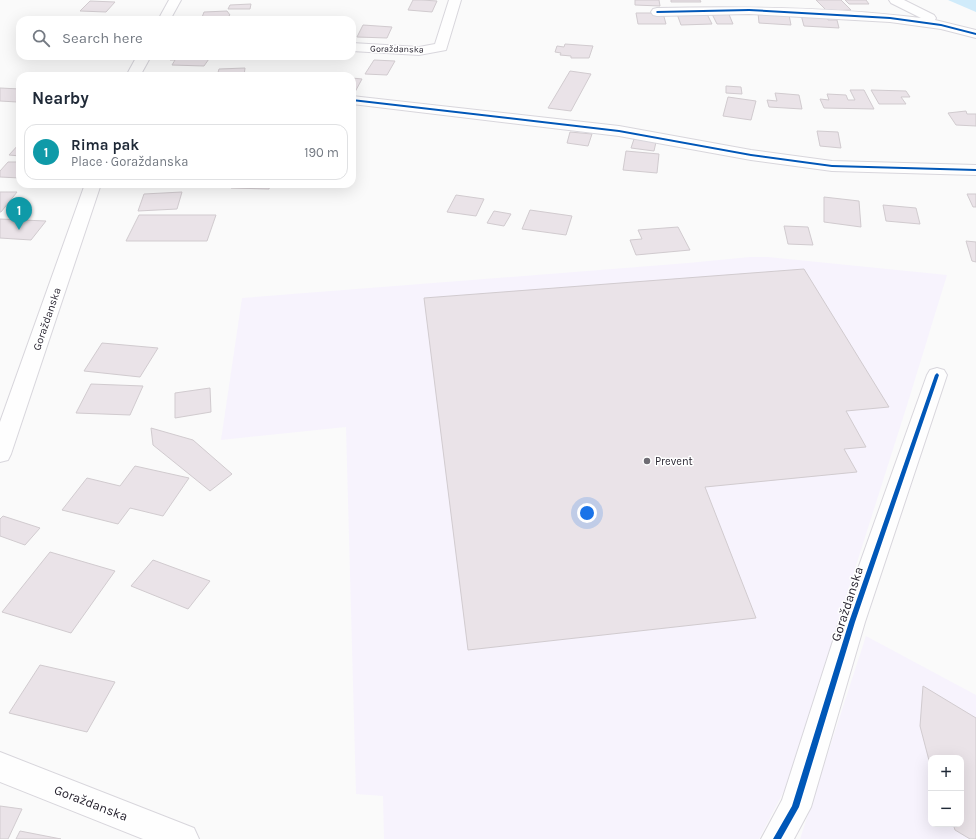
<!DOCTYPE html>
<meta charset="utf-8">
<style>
body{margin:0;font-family:Karla,sans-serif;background:#f6f6f7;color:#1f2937}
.controls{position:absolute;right:12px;bottom:12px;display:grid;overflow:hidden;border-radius:8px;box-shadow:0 4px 16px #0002}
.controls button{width:36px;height:36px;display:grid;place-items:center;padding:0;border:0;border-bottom:1px solid #e0e1e3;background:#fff;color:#1f2937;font:20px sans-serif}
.you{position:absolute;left:587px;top:513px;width:14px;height:14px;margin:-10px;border:3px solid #fff;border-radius:50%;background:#1a73e8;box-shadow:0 0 0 6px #1a73e833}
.badge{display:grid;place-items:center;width:26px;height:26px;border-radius:50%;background:#1a73e8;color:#fff;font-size:13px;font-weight:700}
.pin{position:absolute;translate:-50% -33px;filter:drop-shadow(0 1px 2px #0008)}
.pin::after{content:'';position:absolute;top:21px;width:14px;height:12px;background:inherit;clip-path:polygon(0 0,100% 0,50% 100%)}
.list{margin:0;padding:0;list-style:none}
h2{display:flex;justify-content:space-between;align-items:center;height:52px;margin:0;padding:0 16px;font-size:17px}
h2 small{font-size:13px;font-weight:400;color:#747a83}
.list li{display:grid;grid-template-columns:26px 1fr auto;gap:12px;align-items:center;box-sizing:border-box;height:56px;margin:0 8px 8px;padding:0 8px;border:1px solid #e0e1e3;border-radius:12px}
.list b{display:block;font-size:15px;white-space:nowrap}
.list p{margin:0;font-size:13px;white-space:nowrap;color:#747a83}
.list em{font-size:13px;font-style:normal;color:#747a83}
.icon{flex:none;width:22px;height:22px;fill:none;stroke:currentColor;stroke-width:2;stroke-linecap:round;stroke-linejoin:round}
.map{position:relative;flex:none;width:976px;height:839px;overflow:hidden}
.search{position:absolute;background:#fff;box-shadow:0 4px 16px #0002;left:16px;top:16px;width:340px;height:44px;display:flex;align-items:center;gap:10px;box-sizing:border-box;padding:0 14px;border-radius:12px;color:#747a83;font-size:15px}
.panel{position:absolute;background:#fff;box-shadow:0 4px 16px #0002;left:16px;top:72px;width:340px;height:116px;border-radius:12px}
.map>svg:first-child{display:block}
.built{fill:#f7f3fd;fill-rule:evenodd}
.water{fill:#d0ebfa}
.building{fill:#eae3e8;stroke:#d1cbcf}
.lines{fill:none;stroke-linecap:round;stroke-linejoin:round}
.minor-casing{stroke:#d8d6dc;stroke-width:2}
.minor{fill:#fefefe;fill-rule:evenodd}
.cycleway-casing{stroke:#fff;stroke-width:3}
.cycleway{fill:#0057b8;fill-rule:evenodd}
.poi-dot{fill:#6e6c73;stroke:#fff;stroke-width:1.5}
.labels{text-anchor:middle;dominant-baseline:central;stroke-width:3;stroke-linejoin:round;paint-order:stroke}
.far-street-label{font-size:9px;fill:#231f2b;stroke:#fff}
.street-label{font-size:11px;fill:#231f2b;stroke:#fff}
.poi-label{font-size:11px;fill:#231f2b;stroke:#fff;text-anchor:start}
.near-street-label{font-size:13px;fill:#231f2b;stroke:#fff}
</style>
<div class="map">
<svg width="976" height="839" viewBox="0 0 976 839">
<rect width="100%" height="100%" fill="#fafafa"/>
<path class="built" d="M750,257H768L947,275L909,399L785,789L759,839H384L383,796L356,794L346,427L221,440L242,298L688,263Z
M866,636L976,695V839H800ZM931,758H961V824H931Z"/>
<path class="water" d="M948,0H976V12Z"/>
<path class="building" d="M413,0H422L437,1L432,12L408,10Z
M635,0H659L660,6L635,5Z
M671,0H700L701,2H671Z
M816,0H841L851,10L827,11Z
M845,0H866L869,4H849Z
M90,1L115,2L106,12L80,11Z
M251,4L250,9H228L230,5Z
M227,11L230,15L224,20H201L204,12Z
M711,12H728L733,24H717Z
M636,13H663L666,24H638Z
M758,13L789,15L791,25L759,23Z
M677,14H707L712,24L681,25Z
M801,15L827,16L828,20H837L839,28L804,26Z
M363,25L392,27L387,38L357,37Z
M565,44L593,46L589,58H571V56L560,55L561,53L555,52L557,46L564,47Z
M171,56H211L204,66L172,65L175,60H170L169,57Z
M374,60L395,61L387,75L365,74Z
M245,68L244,76H217L219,69Z
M570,71L591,74L571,111L548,108Z
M352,78L362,79L355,92H352Z
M726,86L741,87L742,94L726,93Z
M0,88L20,89V98L17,102L0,101Z
M850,90H864L874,109L824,108L820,99L829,100L827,94L846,95L848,100H855Z
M871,90L906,91L910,97H901L906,104H879Z
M775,93L799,95L802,109L769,107L767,100L777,101Z
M728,97L756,101L751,120L723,116Z
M966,111L967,114H976V126L956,125L948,113Z
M817,131L838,132L841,148L820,146Z
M570,132L592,134L588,146L567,143Z
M634,139L656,142L654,151L631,148Z
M20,143V156L9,155Z
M626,151L659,154L657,173L623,170Z
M8,162H20V178L0,177V171Z
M233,184H270L269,189L231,188Z
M0,192H17L1,212H0Z
M182,192L177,209L138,211L144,194Z
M967,194H976V207H973Z
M456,195L484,199L476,216L447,212Z
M824,197L859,201L861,227L824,222Z
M883,205L916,208L920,224L886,221Z
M530,210L572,216L566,235L522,229Z
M494,211L511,214L504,226L487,223Z
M139,215H216L207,241H126Z
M0,219L46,221L31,240L0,238Z
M784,226L808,227L813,245L788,244Z
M678,227L690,250L636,255L630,240L642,239L638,230Z
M966,241L976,242V262L972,261Z
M804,269L889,407L846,411L866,447L844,449L857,472L705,487L756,618L468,650L424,298Z
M102,343L158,348L140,377L84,371Z
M91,384L143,386L130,415L76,413Z
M210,388L211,412L175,418V393Z
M151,428L193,440L232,474L210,491L153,445Z
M135,466L189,478L163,516L130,508L118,524L62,510L87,478L120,486Z
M3,516L40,528L25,545L0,536V519Z
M50,552L115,571L71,633L2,612Z
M153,560L210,581L188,609L131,586Z
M40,665L115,682L87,732L9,713Z
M923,686L976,718V839H970L955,830L953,824H961V758H931V768L920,726Z
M0,806L22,809L8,839H0Z
M20,831L61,839H16Z"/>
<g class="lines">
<defs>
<path id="minor" d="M169,0H181L170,20H158Z
M449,0H461L446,50L419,55L352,51V43L419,47L435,44Z
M889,0H904L934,15L936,18L935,20L976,30V38L941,29L890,22L749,14L657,16L653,15L651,12L653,9L657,8C745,6 834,7 921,18L891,3Z
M137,56H151L140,76H126Z
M352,96L619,126L751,150L832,161L976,165V175L832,171L751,160L619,136L352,104Z
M85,184H101L11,454L8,460L0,462V422Z
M937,368L944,370L947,375L865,622L811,807L794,839H761L782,800L839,622L927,375L930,370Z
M0,752L194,828L199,839H143L0,782Z"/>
</defs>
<use href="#minor" class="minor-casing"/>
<use href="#minor" class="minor"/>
<defs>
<path id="cycleway" d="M749,9L890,17L941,24L976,33V35L941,26L890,19L749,11L657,13L656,12L657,11Z
M352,99L619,130L751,154L832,165L976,169V171L832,167L751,156L619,132L352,101Z
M937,373L939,375L855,622L799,807L781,839H773L792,806L849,622L935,375Z"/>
</defs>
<use href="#cycleway" class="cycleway-casing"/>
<use href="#cycleway" class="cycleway"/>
</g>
<circle class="poi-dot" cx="647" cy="461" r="4"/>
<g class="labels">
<g class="far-street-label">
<text transform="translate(397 49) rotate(1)">Goraždanska</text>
</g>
<g class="street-label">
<text transform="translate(47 319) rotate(-71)">Goraždanska</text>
</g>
<g class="poi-label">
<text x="655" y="461">Prevent</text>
</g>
<g class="near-street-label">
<text transform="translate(847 604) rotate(-72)">Goraždanska</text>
<text transform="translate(91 803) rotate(21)">Goraždanska</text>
</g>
</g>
</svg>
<div class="controls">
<button>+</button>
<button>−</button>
</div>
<div class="you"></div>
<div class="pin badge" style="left:19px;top:230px;background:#0f9aa8">1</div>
<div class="search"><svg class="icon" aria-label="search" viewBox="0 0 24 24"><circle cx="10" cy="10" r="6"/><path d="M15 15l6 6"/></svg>Search here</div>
<section class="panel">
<h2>Nearby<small></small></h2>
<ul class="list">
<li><span class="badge" style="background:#0f9aa8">1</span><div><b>Rima pak</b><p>Place · Goraždanska</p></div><em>190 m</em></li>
</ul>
</section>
</div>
